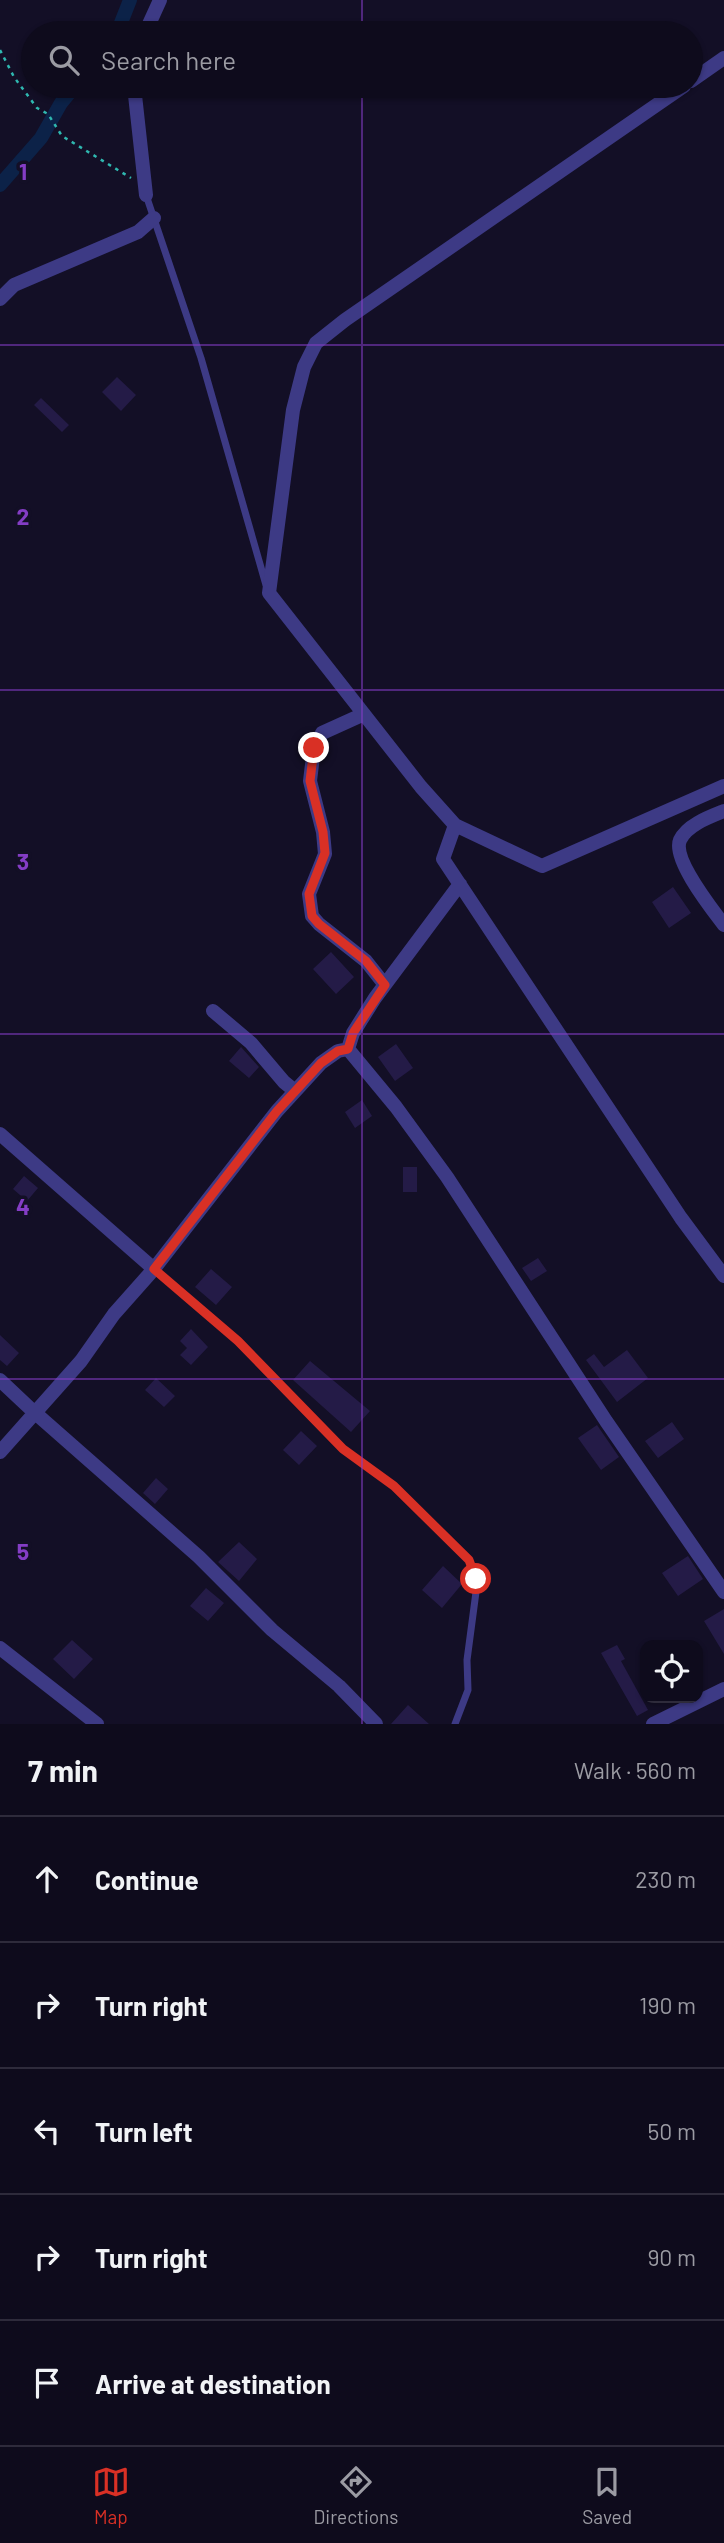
<!DOCTYPE html>
<meta charset="utf-8">
<style>
body{margin:0;font-family:Barlow,sans-serif;background:#1c1929;color:#f1f3f6}
.controls{position:absolute;right:21px;bottom:21px;display:grid;overflow:hidden;border-radius:14px;box-shadow:0 2px 5px #0004}
.controls button{width:63px;height:63px;display:grid;place-items:center;padding:0;border:0;border-bottom:2px solid #2e2b3b;background:#0e0b1c;color:#f1f3f6;font:35px sans-serif}
.stop{position:absolute;width:21px;height:21px;margin:-16px;border:5px solid #d93025;border-radius:50%;background:#fff}
.stop.end{background:#d93025;border-color:#fff;box-shadow:0 2px 7px #0008}
.list{margin:0;padding:0;list-style:none}
h2{display:flex;justify-content:space-between;align-items:center;height:91px;margin:0;padding:0 28px;font-size:30px}
h2 small{font-size:23px;font-weight:400;color:#9b9ba3}
.list li{display:grid;grid-template-columns:46px 1fr auto;gap:21px;align-items:center;box-sizing:border-box;height:126px;padding:0 28px;border-top:2px solid #2e2b3b}
.list b{display:block;font-size:26px;white-space:nowrap}
.list em{font-size:23px;font-style:normal;color:#9b9ba3}
.icon{flex:none;width:38px;height:38px;fill:none;stroke:currentColor;stroke-width:2;stroke-linecap:round;stroke-linejoin:round}
.map{position:relative;flex:none;width:724px;height:1724px;overflow:hidden}
.search{position:absolute;background:#0e0b1c;box-shadow:0 2px 5px #0004;left:21px;right:21px;top:21px;height:77px;display:flex;align-items:center;gap:18px;box-sizing:border-box;padding:0 24px;border-radius:38px;color:#9b9ba3;font-size:26px}
.sheet{height:721px;background:#0e0b1c}
nav{display:flex;justify-content:space-around;align-items:center;box-sizing:border-box;height:98px;border-top:2px solid #2e2b3b;background:#0e0b1c;font-size:19px;color:#9b9ba3}
nav a{display:grid;justify-items:center;gap:4px}
nav .on{color:#d93025}
.map>svg:first-child{display:block}
.lines{fill:none;stroke-linecap:round;stroke-linejoin:round}
.canal{stroke:#0c2248;stroke-width:14}
.building{fill:#241b47}
.path{stroke:#2fb8b0;stroke-width:2.5;stroke-dasharray:3.5 5;stroke-linecap:butt}
.service{stroke:#3d3a85;stroke-width:7}
.minor{stroke:#3d3a85;stroke-width:14}
.route{stroke:#d93025;stroke-width:9}
.grid{fill:none;stroke:#843dc5;stroke-width:2;stroke-opacity:0.55}
.grid-label{font-size:23px;text-anchor:middle;font-weight:bold;fill:#843dc5;stroke:#130f26;stroke-width:7;stroke-linejoin:round;paint-order:stroke}
</style>
<div class="map">
<svg width="724" height="1724" viewBox="0 0 724 1724">
<rect width="100%" height="100%" fill="#130f26"/>
<g class="lines">
<path class="canal" d="M117,33L130,0
M0,185L41,138L61,103L75,86"/>
</g>
<path class="building" d="M117,377L136,395L121,411L102,392Z
M41,398L69,425L62,432L34,405Z
M673,887L691,913L669,928L652,902Z
M331,952L354,977L336,994L313,969Z
M396,1044L413,1068L395,1081L378,1057Z
M241,1047L259,1067L249,1078L229,1061Z
M362,1100L372,1116L355,1128L345,1112Z
M403,1167H417V1192H403Z
M24,1176L38,1188L27,1201L13,1189Z
M538,1258L547,1271L531,1281L522,1268Z
M211,1269L232,1287L216,1305L195,1287Z
M191,1329L208,1347L191,1365L180,1355L187,1348L180,1341Z
M0,1335L19,1353L7,1366L0,1360Z
M627,1350L648,1378L617,1402L586,1360L594,1354L604,1367Z
M310,1361L370,1411L351,1432L293,1380Z
M156,1378L175,1396L164,1407L145,1390Z
M672,1422L684,1439L658,1458L645,1441Z
M597,1425L619,1457L601,1470L578,1438Z
M301,1431L317,1446L299,1465L283,1450Z
M156,1478L168,1489L155,1504L143,1493Z
M239,1542L257,1559L239,1581L218,1562Z
M688,1556L703,1579L678,1596L662,1573Z
M443,1566L462,1584L442,1608L422,1590Z
M206,1588L224,1603L208,1621L190,1606Z
M724,1609V1654L704,1621Z
M72,1640L93,1659L74,1679L53,1659Z
M617,1645L625,1659L621,1661L648,1710L637,1716L601,1653Z
M408,1705L429,1724H391Z"/>
<g class="lines">
<path class="path" d="M0,50L14,77L37,108L48,114L62,136L131,178"/>
<path class="service" d="M146,195L201,358L266,585
M154,1269L238,1341L343,1449L394,1486L469,1560L476,1579V1592L467,1660L468,1690L455,1724"/>
<path class="minor" d="M145,33L160,0
M691,81L724,58
M134,86L146,195
M684,86L345,320L316,343L304,367L293,410L269,593L421,787L455,825L542,866L724,786
M0,299L14,285L138,232L154,218
M364,714L322,733L314,748L310,781L323,832L325,854L309,894L312,916L319,924L366,961L385,985
M724,811C709,817 687,825 680,840C672,859 712,909 724,925
M455,825L443,859L681,1218L724,1276
M213,1011L251,1043L284,1082L295,1091
M348,1049L396,1107L447,1177L606,1421L724,1592
M0,1134L154,1269
M0,1380L36,1414
M33,1411L199,1557L272,1630L339,1686L376,1724
M0,1452L81,1361L114,1314L153,1270L277,1111L321,1063L338,1051L348,1049L353,1033L375,998L460,884
M0,1648L97,1724
M653,1724L724,1689"/>
</g>
<g class="lines">
<path class="route" d="M314,748L310,781L323,832L325,853L309,894L312,916L319,924L366,961L385,985L353,1033L348,1049L338,1051L321,1063L277,1111L154,1269L238,1341L343,1449L394,1486L469,1560L476,1579"/>
</g>
<path class="grid" d="M362,0V33M362,86V1724M0,345H724M0,690H724M0,1034H724M0,1379H724"/>
<g class="grid-label">
<text x="23" y="180">1</text>
<text x="23" y="525">2</text>
<text x="23" y="870">3</text>
<text x="23" y="1215">4</text>
<text x="23" y="1560">5</text>
</g>
</svg>
<div class="controls">
<button><svg class="icon" aria-label="locate" viewBox="0 0 24 24"><circle cx="12" cy="12" r="6"/><path d="M12 2v4M12 18v4M2 12h4M18 12h4"/></svg></button>
</div>
<div class="stop" style="left:476px;top:1579px"></div>
<div class="stop end" style="left:314px;top:748px"></div>
<div class="search"><svg class="icon" aria-label="search" viewBox="0 0 24 24"><circle cx="10" cy="10" r="6"/><path d="M15 15l6 6"/></svg>Search here</div>
</div>
<section class="sheet">
<h2>7 min<small>Walk · 560 m</small></h2>
<ul class="list">
<li><svg class="icon" aria-label="ahead" viewBox="0 0 24 24"><path d="M12 20V5M6 11l6-6 6 6"/></svg><div><b>Continue</b></div><em>230 m</em></li>
<li><svg class="icon" aria-label="right" viewBox="0 0 24 24"><path d="M7 20v-9h11M14 6l5 5-5 5"/></svg><div><b>Turn right</b></div><em>190 m</em></li>
<li><svg class="icon" aria-label="left" viewBox="0 0 24 24"><path d="M17 20v-9H6M10 6l-5 5 5 5"/></svg><div><b>Turn left</b></div><em>50 m</em></li>
<li><svg class="icon" aria-label="right" viewBox="0 0 24 24"><path d="M7 20v-9h11M14 6l5 5-5 5"/></svg><div><b>Turn right</b></div><em>90 m</em></li>
<li><svg class="icon" aria-label="arrive" viewBox="0 0 24 24"><path d="M6 21V4h12l-3 4 3 4H6"/></svg><div><b>Arrive at destination</b></div></li>
</ul>
</section>
<nav>
<a class="on"><svg class="icon" aria-label="map" viewBox="0 0 24 24"><path d="M3 6l6-2 6 2 6-2v14l-6 2-6-2-6 2zM9 4v14M15 6v14"/></svg>Map</a>
<a><svg class="icon" aria-label="directions" viewBox="0 0 24 24"><path d="M12 3l9 9-9 9-9-9zM9 14v-3h6M13 9l2 2-2 2"/></svg>Directions</a>
<a><svg class="icon" aria-label="saved" viewBox="0 0 24 24"><path d="M7 4h10v16l-5-4-5 4z"/></svg>Saved</a>
</nav>
